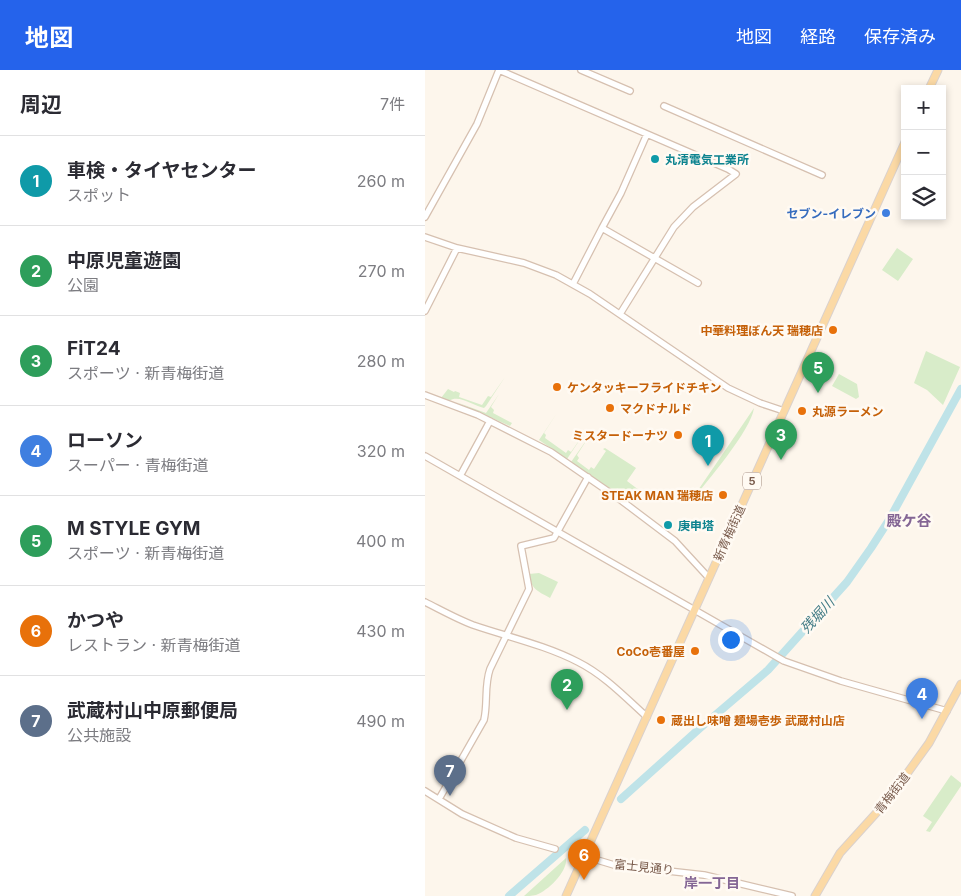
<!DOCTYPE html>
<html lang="ja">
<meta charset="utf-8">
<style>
body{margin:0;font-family:Inter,"Noto Sans JP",sans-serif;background:#f7f7f7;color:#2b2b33}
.controls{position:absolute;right:15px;top:15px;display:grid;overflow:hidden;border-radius:0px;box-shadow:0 2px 8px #0003}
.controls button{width:45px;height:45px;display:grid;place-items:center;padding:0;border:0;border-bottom:1px solid #e1e1e2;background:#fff;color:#2b2b33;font:25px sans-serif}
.you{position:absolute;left:305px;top:569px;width:18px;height:18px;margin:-12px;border:4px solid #fff;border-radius:50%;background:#1a73e8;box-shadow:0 0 0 8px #1a73e833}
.badge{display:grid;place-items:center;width:32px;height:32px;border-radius:50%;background:#2563eb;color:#fff;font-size:16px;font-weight:700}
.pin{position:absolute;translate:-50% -41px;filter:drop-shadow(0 1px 2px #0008)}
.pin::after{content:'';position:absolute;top:26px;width:18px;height:15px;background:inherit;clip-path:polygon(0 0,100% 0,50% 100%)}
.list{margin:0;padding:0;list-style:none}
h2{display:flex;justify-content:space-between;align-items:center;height:65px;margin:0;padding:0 20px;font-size:21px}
h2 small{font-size:16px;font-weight:400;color:#7c7c81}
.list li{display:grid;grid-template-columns:32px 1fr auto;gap:15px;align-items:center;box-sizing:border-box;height:90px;padding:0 20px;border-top:1px solid #e1e1e2}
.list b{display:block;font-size:19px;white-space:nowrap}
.list p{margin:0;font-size:16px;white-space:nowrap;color:#7c7c81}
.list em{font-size:16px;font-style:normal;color:#7c7c81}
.icon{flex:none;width:28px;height:28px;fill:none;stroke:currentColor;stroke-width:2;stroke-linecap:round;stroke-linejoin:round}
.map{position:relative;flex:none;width:536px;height:826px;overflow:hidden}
header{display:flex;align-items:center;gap:30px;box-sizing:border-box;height:70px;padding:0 25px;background:#2563eb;color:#fff}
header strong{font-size:24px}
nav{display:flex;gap:28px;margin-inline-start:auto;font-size:18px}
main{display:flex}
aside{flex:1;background:#fff}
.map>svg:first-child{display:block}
.green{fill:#d8ecc9}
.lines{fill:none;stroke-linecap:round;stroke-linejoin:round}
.river{stroke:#bfe3e8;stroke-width:8}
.secondary-casing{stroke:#d6c0b0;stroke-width:8}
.primary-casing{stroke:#dad1cd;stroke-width:9}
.secondary{stroke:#fff;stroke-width:5.5}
.primary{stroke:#fbd9a5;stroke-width:7}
.culture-dot{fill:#0f9aa8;stroke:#fffaf3;stroke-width:2}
.shop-dot{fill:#3f7fe0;stroke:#fffaf3;stroke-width:2}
.food-dot{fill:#e8710a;stroke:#fffaf3;stroke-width:2}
.labels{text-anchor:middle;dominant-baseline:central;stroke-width:5;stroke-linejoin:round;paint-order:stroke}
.shield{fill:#fffaf3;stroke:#a28b7f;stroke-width:1}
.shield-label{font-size:11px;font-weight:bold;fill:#7a5c4d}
.culture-label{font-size:12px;font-weight:bold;fill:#0d838f;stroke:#fffaf3;text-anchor:start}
.shop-label{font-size:12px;font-weight:bold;fill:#366cbe;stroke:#fffaf3;text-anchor:end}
.food-label{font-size:12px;font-weight:bold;fill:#c56008;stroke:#fffaf3;text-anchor:end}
.street-label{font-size:12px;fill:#7a5c4d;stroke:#fffaf3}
.water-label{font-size:14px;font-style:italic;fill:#437c86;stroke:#fffaf3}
.neighbourhood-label{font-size:14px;font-weight:bold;fill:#846695;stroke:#fffaf3}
.quarter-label{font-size:15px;font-weight:bold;fill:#846695;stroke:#fffaf3}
</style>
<header>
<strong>地図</strong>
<nav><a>地図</a><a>経路</a><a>保存済み</a></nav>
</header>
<main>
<aside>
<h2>周辺<small>7件</small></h2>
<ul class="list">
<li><span class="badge" style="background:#0f9aa8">1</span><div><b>車検・タイヤセンター</b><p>スポット</p></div><em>260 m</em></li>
<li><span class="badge" style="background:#2e9e5b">2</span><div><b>中原児童遊園</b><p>公園</p></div><em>270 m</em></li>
<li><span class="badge" style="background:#2e9e5b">3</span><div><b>FiT24</b><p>スポーツ · 新青梅街道</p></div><em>280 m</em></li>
<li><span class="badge" style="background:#3f7fe0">4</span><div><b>ローソン</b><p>スーパー · 青梅街道</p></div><em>320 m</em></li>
<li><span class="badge" style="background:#2e9e5b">5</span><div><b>M STYLE GYM</b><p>スポーツ · 新青梅街道</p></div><em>400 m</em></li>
<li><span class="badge" style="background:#e8710a">6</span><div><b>かつや</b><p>レストラン · 新青梅街道</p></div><em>430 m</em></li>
<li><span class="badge" style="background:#5c6f8a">7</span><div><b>武蔵村山中原郵便局</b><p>公共施設</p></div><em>490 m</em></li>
</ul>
</aside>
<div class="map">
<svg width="536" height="826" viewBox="0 0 536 826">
<rect width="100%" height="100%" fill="#fdf6ec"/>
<path class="green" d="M472,178L488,189L473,211L457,200Z
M501,281L535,297L518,335L502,320L489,313Z
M414,304L432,314L434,327L431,329L407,316Z
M80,307L61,336L59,338C48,336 34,324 24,331L16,328L23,319L29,322L30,321L35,323L34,327L57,335L63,326L66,327Z
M74,324L66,337L69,340L68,343L87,353L85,356L31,332L61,343Z
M329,338C326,361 281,412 266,432L263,430L264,427L267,429Z
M132,343L119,363L121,365L120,368L141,383L143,380L146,382L160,362L142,389L114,370Z
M165,365L152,385L154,388L152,391L164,400L166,397L169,399L181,381L178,379L180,378L211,398L202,411L214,420L205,432L146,392Z
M114,503L133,512L125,528C111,520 107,520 104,504Z
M526,705L536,713V716L505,762L501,761L507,752L498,746Z
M141,788C143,801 124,820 111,825C107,826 102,826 99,826Z"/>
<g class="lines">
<path class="river" d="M196,729L274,659L343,600L422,512L446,478L464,450L536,319
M84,826L160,760"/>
<defs>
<path id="secondary" d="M74,0L303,99L311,104L268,137L249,157L195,244
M156,0L205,21
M239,36L397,105
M0,147L52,54L74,0
M177,158L196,123L222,64
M0,167L32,178L99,193L131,205L165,224L303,318L335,333L359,341
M148,214L177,158L273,213
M0,241L32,178
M0,325L53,345L126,382L197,431L250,471L284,508
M0,386L359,591L416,611L522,641
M35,406L65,351
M0,532C16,540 32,549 48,555C83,567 120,575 153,592C179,605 200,627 222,647
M0,721L37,744L91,768L130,779
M14,729L59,650C63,633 59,616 65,599L104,519L96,476L129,468L163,407
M159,786L189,795L279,805L367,826"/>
<path id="primary" d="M504,19L513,0
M141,826L480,72
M390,826L415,783L463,730L504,673L536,614"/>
</defs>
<use href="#secondary" class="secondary-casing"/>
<use href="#primary" class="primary-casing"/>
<use href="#secondary" class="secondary"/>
<use href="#primary" class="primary"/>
</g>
<g class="culture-dot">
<circle cx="230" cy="89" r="5"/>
<circle cx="243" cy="455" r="5"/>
</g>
<circle class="shop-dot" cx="461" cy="143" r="5"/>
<g class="food-dot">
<circle cx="408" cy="260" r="5"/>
<circle cx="132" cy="317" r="5"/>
<circle cx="185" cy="338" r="5"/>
<circle cx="377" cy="341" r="5"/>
<circle cx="253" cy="365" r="5"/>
<circle cx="298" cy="425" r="5"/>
<circle cx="270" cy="581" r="5"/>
<circle cx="236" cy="650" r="5"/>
</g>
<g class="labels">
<rect class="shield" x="318" y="402.5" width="18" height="17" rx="4"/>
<g class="shield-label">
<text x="327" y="411">5</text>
</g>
<g class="culture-label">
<text x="240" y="89">丸清電気工業所</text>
<text x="253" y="455">庚申塔</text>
</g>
<g class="shop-label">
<text x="451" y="143">セブン-イレブン</text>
</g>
<g class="food-label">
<text x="398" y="260">中華料理ぼん天 瑞穂店</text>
<text x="142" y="317" text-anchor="start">ケンタッキーフライドチキン</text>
<text x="195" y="338" text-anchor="start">マクドナルド</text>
<text x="387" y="341" text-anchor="start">丸源ラーメン</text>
<text x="243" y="365">ミスタードーナツ</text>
<text x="288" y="425">STEAK MAN 瑞穂店</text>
<text x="260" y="581">CoCo壱番屋</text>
<text x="246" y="650" text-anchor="start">蔵出し味噌 麺場壱歩 武蔵村山店</text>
</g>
<g class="street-label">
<text transform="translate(304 463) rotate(-66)">新青梅街道</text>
<text transform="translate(467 723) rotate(-52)">青梅街道</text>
<text transform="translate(219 797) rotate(6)">富士見通り</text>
</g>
<g class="water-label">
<text transform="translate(392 545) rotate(-48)">残堀川</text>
</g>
<g class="neighbourhood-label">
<text x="287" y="812">岸一丁目</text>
</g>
<g class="quarter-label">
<text x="484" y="450">殿ケ谷</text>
</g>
</g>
</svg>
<div class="controls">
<button>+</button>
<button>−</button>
<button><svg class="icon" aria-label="layers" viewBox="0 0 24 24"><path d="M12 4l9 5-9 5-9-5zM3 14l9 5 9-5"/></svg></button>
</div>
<div class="you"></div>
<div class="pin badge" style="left:283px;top:396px;background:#0f9aa8">1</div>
<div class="pin badge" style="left:142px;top:640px;background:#2e9e5b">2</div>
<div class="pin badge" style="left:356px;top:390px;background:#2e9e5b">3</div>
<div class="pin badge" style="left:497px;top:649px;background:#3f7fe0">4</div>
<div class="pin badge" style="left:393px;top:323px;background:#2e9e5b">5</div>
<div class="pin badge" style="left:159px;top:810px;background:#e8710a">6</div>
<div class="pin badge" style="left:25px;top:726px;background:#5c6f8a">7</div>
</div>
</main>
